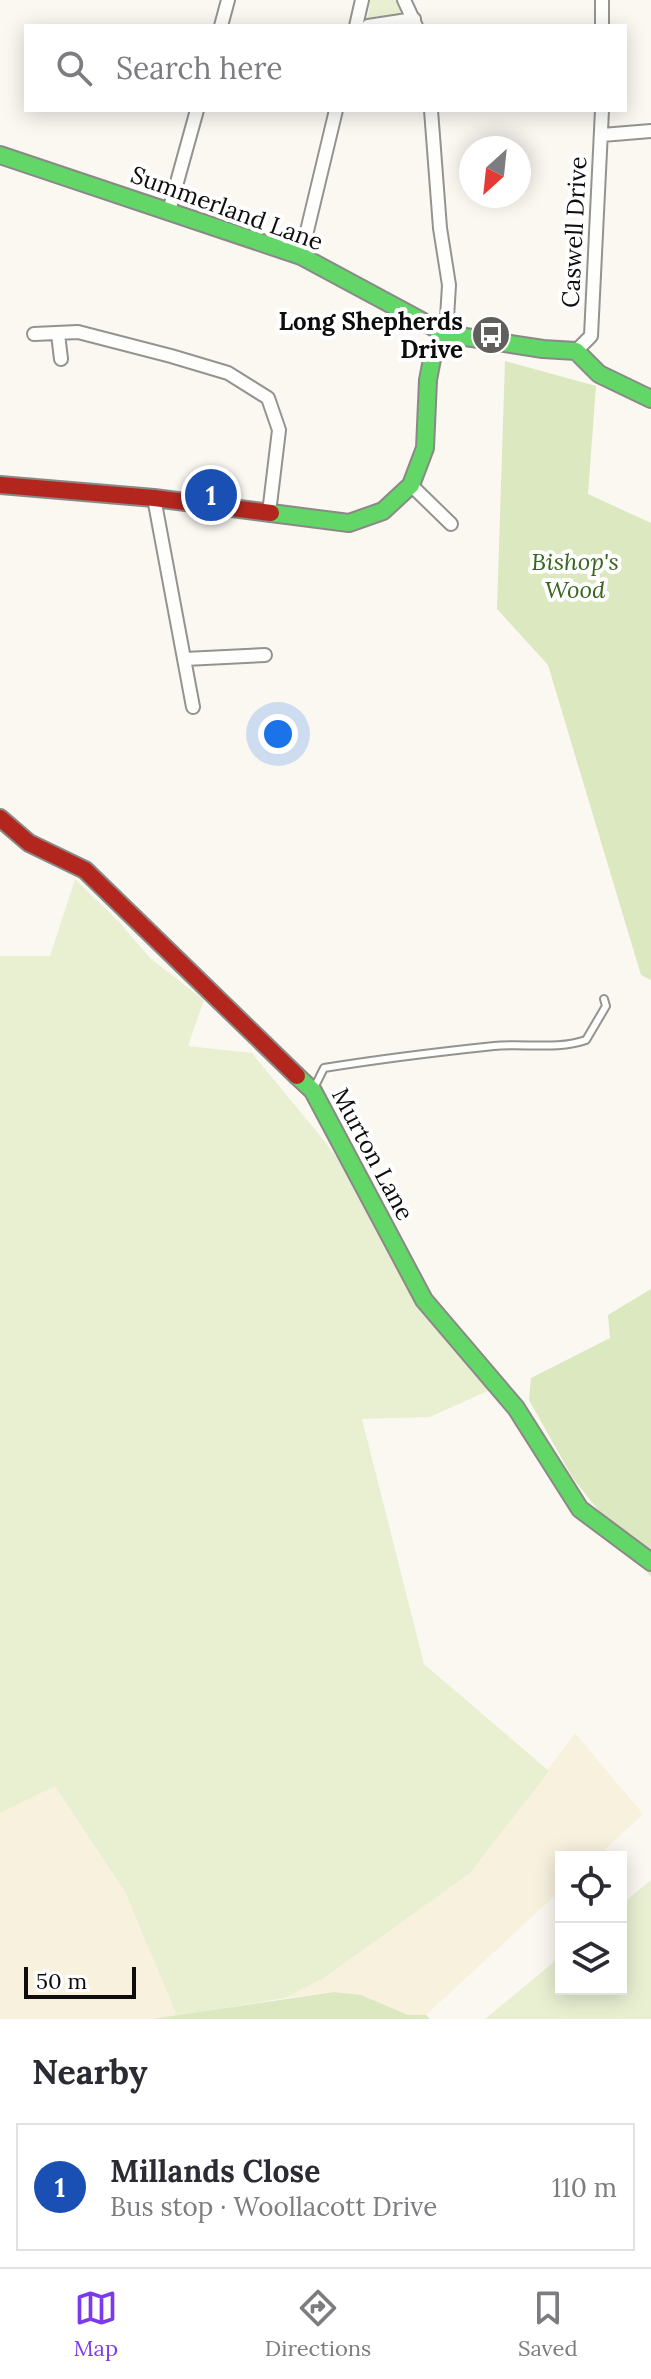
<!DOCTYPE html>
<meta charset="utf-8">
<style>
body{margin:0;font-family:Lora,serif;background:#f7f7f7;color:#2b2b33}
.controls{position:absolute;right:24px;bottom:24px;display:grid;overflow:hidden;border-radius:0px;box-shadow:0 4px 20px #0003}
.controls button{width:72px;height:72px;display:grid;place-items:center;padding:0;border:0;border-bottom:2px solid #e1e1e2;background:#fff;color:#2b2b33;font:40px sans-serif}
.compass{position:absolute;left:459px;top:136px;width:72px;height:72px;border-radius:50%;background:#fff;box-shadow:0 4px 20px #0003;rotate:207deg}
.scale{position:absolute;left:24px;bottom:20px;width:112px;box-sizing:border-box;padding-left:8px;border:4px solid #0d0d0d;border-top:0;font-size:22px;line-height:28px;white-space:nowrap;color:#0d0d0d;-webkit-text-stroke:6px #fff;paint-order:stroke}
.you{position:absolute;left:278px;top:734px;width:28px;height:28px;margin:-20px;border:6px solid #fff;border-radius:50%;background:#1a73e8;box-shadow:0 0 0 12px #1a73e833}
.badge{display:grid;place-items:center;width:52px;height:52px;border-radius:50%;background:#7c3aed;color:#fff;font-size:26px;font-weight:700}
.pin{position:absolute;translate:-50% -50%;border:4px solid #fff;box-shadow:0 2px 8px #0006}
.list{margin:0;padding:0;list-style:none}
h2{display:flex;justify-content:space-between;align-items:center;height:104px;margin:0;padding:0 32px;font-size:34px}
h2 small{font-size:26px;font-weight:400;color:#7c7c81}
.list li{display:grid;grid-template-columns:52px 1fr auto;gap:24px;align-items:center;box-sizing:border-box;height:128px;margin:0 16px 16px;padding:0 16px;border:2px solid #e1e1e2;border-radius:0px}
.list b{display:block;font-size:30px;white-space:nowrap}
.list p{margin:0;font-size:26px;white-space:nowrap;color:#7c7c81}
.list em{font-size:26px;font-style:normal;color:#7c7c81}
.icon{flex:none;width:44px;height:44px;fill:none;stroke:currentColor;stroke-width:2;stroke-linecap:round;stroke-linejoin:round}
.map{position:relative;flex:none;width:651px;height:2019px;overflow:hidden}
.search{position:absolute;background:#fff;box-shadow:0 4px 20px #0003;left:24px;right:24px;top:24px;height:88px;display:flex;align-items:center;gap:20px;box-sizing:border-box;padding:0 28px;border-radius:0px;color:#7c7c81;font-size:30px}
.sheet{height:248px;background:#fff}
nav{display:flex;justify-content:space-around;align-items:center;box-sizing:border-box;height:112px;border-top:2px solid #e1e1e2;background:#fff;font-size:22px;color:#7c7c81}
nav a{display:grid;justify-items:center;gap:4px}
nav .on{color:#7c3aed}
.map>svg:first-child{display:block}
.farmland{fill:#f7f1de}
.green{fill:#e9f0d2}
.forest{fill:#dbe8c0}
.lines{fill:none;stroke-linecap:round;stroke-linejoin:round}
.lane-casing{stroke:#949390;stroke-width:10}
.street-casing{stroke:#949390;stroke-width:16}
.fast-casing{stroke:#8b8987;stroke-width:20}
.jam-casing{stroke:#8b8987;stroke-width:20}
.lane{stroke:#fefefd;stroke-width:6}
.street{stroke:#fefefd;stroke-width:12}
.fast{stroke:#63d668;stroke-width:16}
.jam{stroke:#b3261e;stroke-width:16}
.labels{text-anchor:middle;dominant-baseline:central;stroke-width:8;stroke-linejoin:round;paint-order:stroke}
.street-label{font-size:24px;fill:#0d0d0d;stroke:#fff}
.poi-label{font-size:24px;font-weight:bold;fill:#0d0d0d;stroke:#fff;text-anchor:end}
.park-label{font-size:24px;font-style:italic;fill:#39651e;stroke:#fff}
</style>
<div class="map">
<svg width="651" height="2019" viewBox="0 0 651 2019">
<rect width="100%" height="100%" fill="#fbf8f2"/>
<path class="farmland" d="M575,1733L643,1814L597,1857H561V1890L426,2015H408L361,1995L334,1992L285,1998L324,1978L470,1873Z
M55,1785L125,1892L177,2016L152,2019H0V1813Z"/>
<path class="green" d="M370,0H398L404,14L401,19L368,18Z
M75,879L119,922L150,958L204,1000L188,1046L252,1053L326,1143L352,1179L390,1257L420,1306L490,1390L430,1417L362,1419L424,1664L549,1771L470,1873L324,1978L285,1998L177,2016L125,1892L55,1786L0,1813V956H50Z
M651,1880V2019H485L561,1956V1989H621V1905Z"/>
<path class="forest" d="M505,361L596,386L588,494L651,523V980L641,975L548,665L497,609Z
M651,1289V1577L572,1477L529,1400L531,1378L610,1338L608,1315Z
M334,1992L361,1995L408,2015H426L430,2019H152Z"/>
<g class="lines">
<defs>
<path id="lane" d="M314,1088L324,1068C380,1059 437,1052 494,1046C525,1043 557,1050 586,1040L606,1006L604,999"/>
<path id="street" d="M404,0L416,26
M221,26L228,0
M356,26L362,0
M368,26L414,19
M602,26V0
M431,110L440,228L449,285L446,334
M602,135L651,131
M169,211L197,110
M301,256L336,110
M34,334L78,332L171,356L228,373L268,398L279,430L269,513
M58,334L61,359
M576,351L591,336L602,110
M411,485L451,524
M154,498L193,707
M185,659L265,655"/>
<path id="fast" d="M0,155L301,256L446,334L543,349L576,351L599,374L651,399
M271,513L349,523L383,511L411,485L425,448L428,380L432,359L446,334
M297,1076L313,1091L424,1300L516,1408L580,1509L651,1562"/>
<path id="jam" d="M0,485L154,498L271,513
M0,818L29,843L85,870L297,1076"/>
</defs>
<use href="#lane" class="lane-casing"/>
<use href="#street" class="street-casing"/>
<use href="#fast" class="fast-casing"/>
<use href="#jam" class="jam-casing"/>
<use href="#lane" class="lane"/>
<use href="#street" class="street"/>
<use href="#fast" class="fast"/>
<use href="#jam" class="jam"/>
</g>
<defs>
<symbol id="bus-disc" viewBox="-11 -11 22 22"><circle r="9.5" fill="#605f5d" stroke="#fff"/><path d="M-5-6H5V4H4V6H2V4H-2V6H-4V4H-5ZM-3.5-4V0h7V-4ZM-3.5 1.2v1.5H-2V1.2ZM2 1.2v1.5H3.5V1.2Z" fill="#fff"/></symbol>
</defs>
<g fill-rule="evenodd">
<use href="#bus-disc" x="469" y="313" width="44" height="44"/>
</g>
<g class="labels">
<g class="street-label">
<text transform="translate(227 208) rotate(20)">Summerland Lane</text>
<text transform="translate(574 232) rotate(-87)">Caswell Drive</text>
<text transform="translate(373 1154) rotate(62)">Murton Lane</text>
</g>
<g class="poi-label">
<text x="463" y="321">Long Shepherds<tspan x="463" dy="28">Drive</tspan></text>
</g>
<g class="park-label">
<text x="575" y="561">Bishop's<tspan x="575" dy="28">Wood</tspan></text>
</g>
</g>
</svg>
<div class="controls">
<button><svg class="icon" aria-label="locate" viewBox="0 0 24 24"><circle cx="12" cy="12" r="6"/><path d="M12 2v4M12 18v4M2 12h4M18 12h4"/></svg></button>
<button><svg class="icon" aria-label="layers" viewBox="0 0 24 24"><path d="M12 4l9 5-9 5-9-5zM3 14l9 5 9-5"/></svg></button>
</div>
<svg class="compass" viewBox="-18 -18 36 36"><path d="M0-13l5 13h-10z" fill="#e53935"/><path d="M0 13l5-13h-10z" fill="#7c7c81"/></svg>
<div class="scale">50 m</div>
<div class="you"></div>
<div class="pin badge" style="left:211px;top:495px;background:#1a4fb4">1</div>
<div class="search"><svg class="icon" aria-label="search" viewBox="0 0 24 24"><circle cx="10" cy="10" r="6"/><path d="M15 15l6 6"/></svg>Search here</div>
</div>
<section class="sheet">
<h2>Nearby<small></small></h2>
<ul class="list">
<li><span class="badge" style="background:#1a4fb4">1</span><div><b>Millands Close</b><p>Bus stop · Woollacott Drive</p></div><em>110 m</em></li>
</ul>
</section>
<nav>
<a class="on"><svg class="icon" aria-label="map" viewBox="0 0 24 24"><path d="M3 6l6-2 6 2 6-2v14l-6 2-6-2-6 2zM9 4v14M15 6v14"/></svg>Map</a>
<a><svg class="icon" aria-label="directions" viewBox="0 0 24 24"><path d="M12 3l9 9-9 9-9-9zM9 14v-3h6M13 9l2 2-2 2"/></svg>Directions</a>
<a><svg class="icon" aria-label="saved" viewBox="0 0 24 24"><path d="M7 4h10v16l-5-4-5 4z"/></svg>Saved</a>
</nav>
